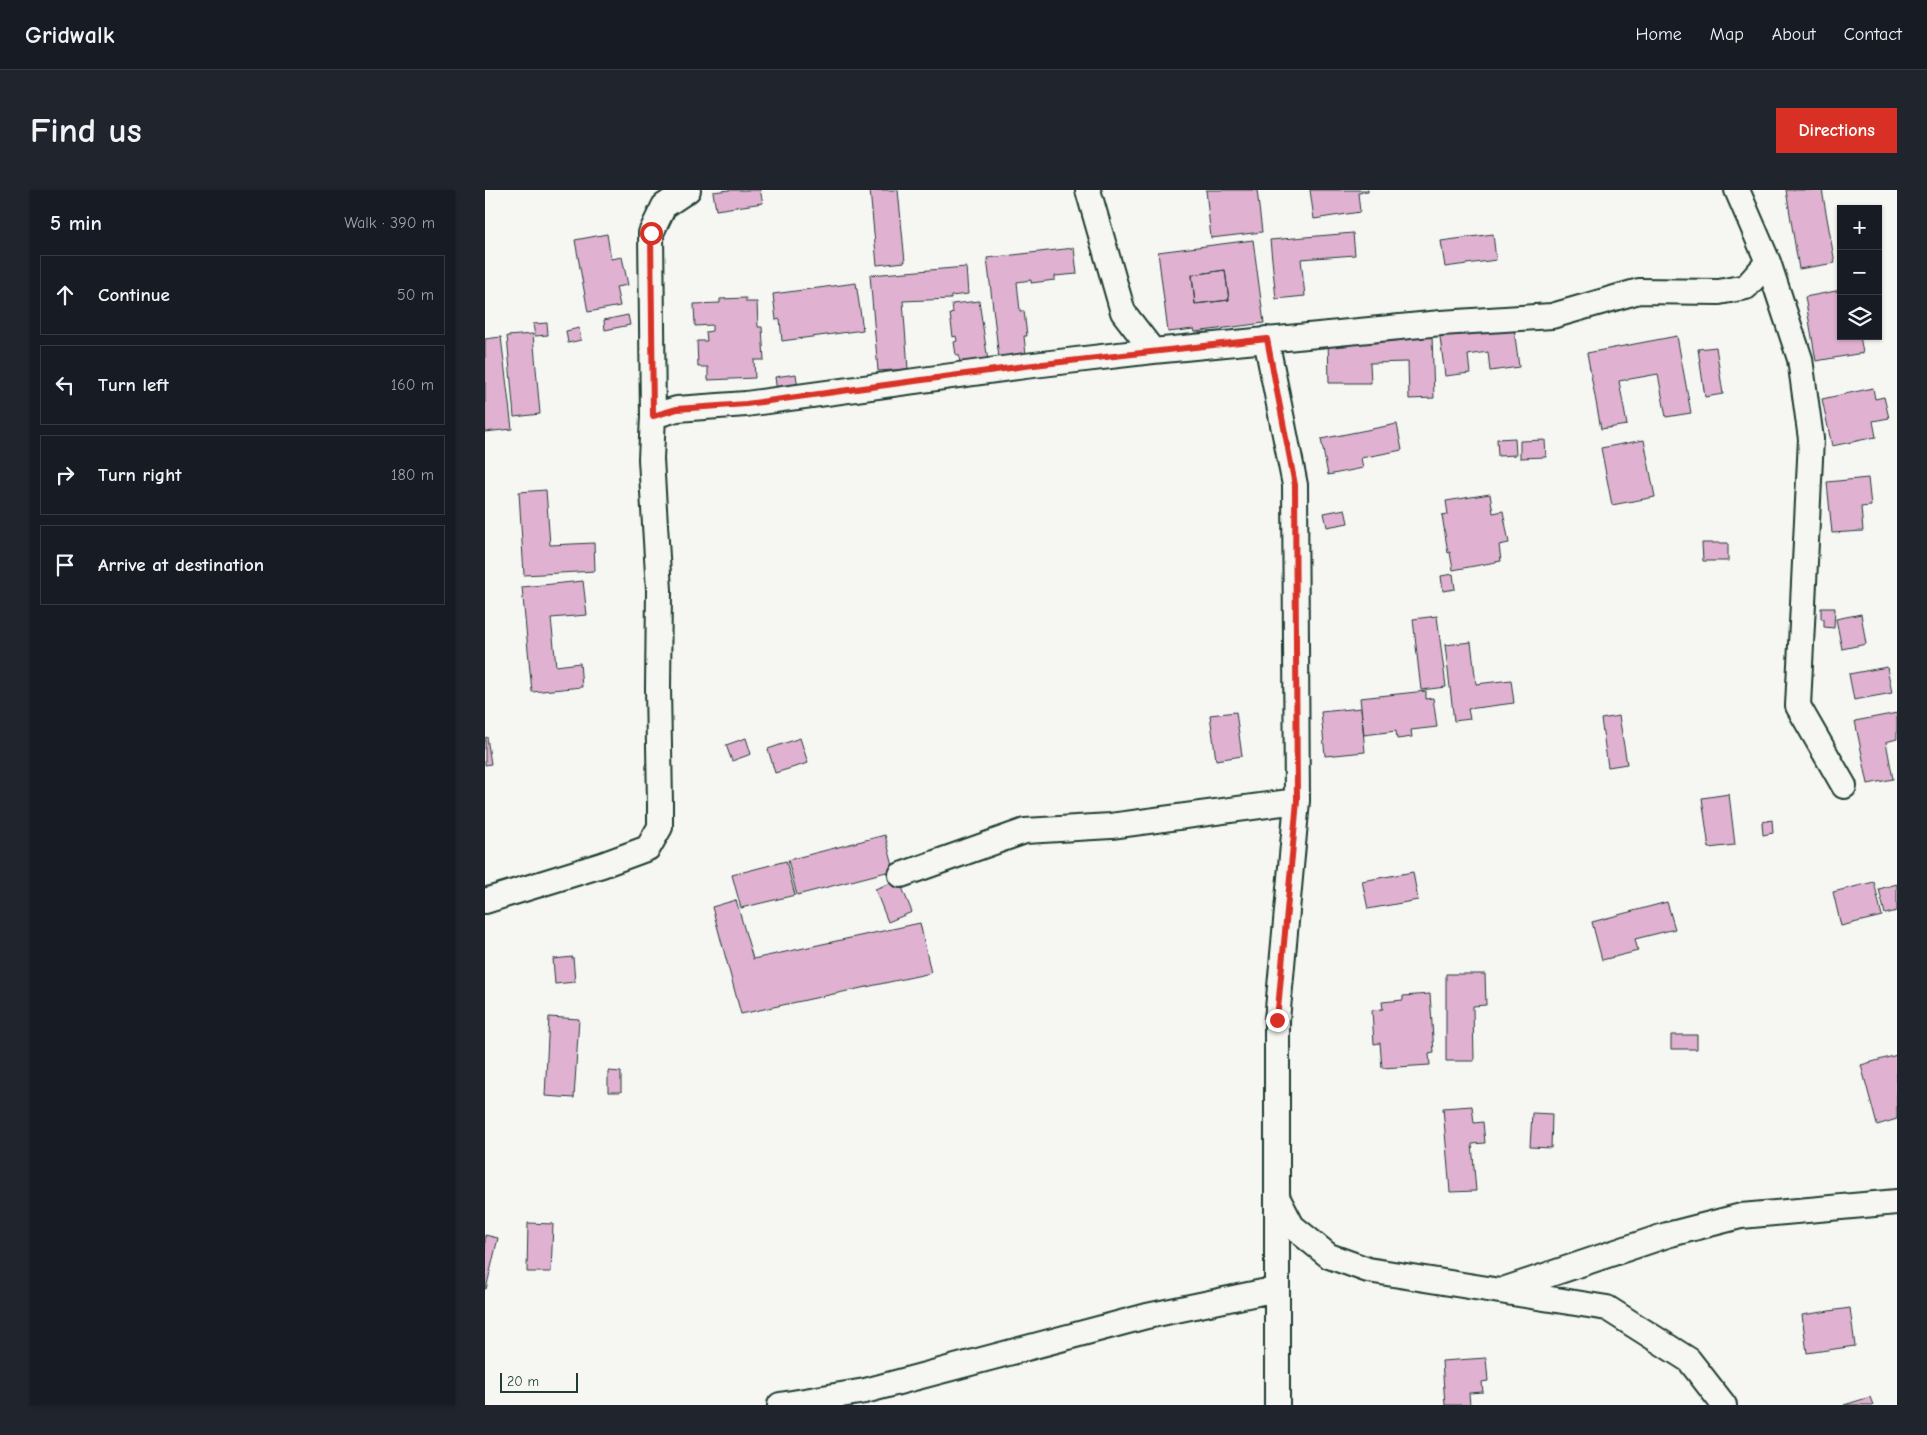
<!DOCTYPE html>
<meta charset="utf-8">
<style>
body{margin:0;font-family:"Comic Neue",sans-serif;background:#20242c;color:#f1f3f6}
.controls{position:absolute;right:15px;top:15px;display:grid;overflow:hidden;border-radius:0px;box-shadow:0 1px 4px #0004}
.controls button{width:45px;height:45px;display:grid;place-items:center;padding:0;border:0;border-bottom:1px solid #363941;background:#171b24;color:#f1f3f6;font:25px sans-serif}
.scale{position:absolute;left:15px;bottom:12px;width:78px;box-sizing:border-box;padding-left:5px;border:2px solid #1f3d34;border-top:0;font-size:14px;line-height:18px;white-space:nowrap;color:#1f3d34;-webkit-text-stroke:4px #f6f6f2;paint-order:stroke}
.stop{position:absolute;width:15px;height:15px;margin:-11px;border:4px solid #d93025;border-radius:50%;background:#fff}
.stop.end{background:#d93025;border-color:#fff;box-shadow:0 1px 5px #0008}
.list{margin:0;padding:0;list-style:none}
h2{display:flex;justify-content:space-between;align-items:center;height:65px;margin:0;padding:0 20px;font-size:21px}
h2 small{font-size:16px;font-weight:400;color:#9ea1a6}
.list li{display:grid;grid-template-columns:32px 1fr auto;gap:15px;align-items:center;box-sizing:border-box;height:80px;margin:0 10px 10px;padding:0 10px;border:1px solid #363941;border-radius:0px}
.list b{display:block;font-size:19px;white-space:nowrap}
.list em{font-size:16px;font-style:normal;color:#9ea1a6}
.icon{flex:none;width:28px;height:28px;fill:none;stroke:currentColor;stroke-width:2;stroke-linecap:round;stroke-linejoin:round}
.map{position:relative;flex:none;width:1412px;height:1215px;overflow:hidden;border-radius:0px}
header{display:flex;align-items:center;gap:30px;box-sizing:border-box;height:70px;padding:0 25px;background:#171b24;border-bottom:1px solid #363941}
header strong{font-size:24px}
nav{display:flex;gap:28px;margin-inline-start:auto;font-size:18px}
.intro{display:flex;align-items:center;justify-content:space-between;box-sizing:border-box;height:120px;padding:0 30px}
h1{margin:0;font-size:35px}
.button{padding:12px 22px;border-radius:0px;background:#d93025;color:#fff;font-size:18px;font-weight:700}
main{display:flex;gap:30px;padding:0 30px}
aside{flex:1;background:#171b24;border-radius:0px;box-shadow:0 1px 4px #0004}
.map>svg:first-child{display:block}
.building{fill:#e1b1d2;stroke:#1f3d34;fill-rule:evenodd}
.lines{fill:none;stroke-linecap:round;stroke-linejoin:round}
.minor-casing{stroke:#1f3d34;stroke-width:28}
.minor{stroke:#f6f6f2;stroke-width:24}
.route{stroke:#d93025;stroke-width:6}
</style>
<header>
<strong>Gridwalk</strong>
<nav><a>Home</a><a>Map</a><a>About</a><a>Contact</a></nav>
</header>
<div class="intro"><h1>Find us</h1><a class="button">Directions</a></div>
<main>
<aside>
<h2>5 min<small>Walk · 390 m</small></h2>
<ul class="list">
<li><svg class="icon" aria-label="ahead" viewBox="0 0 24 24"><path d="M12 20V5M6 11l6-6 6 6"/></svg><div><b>Continue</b></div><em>50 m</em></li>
<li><svg class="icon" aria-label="left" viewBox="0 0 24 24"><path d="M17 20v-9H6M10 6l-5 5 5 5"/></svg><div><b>Turn left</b></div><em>160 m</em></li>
<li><svg class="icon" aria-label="right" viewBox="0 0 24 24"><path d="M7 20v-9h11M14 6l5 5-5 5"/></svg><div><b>Turn right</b></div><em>180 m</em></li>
<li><svg class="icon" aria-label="arrive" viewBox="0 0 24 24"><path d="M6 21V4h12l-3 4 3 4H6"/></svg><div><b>Arrive at destination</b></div></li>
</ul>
</aside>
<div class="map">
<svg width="1412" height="1215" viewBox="0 0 1412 1215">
<rect width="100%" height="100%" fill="#f6f6f2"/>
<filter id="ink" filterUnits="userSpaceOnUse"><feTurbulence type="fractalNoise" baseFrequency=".02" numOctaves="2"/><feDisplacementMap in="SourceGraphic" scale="10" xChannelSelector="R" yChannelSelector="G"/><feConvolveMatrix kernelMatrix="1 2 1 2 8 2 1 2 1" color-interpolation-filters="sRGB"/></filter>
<g filter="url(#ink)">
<path class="building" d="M244,0H275L278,13L231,20L228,2Z
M385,0H413L420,72L392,75Z
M721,0H772L777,42L726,48Z
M825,0H883V2L873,3L875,22L829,29Z
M1301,0H1337L1350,73L1314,79Z
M868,43L870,65L816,69L820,106L791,109L785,50Z
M122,44L126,69L137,67L143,95L131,97L135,116L103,122L90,50Z
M1008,44L1011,70L960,77L956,51Z
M768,50L779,133L710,142L709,139L683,142L673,62ZM740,80L744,110L710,114L707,85Z
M589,58L592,84L570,86V90L546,93V90L532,92L535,121H539L542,146H539L541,165L514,168L502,68Z
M481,77L483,104L466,106V109L418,111L423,179L393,181L385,85Z
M740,80L744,110L710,114L707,85Z
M371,93L378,140L297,151L295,129L291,130L288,104Z
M1356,100V146H1375L1378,163L1331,171L1320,107Z
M261,108V112H272L273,137H277L279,170H269L270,188L223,190V177H213L212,151H222L221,142L227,141V135L210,136L209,114L235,113V109Z
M494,111L503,171L475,175L474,165H471L469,152L472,151L471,146L468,147L465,124L468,123L467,114Z
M143,125L145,135L120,140L119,130Z
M1028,131L1034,177L1005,181L1003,162L983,165L985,183L960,186L954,139Z
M62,133L63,145L50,146L48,134Z
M94,138L96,150L83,153L81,141Z
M48,144L55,224L29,227L22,146Z
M947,145L949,208L924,209L923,172L885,173L886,193H844L843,147Z
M1192,146L1206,223L1181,227L1173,184L1134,191L1142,235L1116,239L1102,163Z
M16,147L27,239L0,242V149Z
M1231,157L1238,204L1220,207L1213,159Z
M311,184L313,199L292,202L290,187Z
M1388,198L1390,209L1399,207L1404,228L1388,231L1391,247L1347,256L1337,209Z
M912,234L917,260L876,268L878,278L843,285L836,249Z
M1030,248L1031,265L1013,266L1012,249Z
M1060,250L1061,267L1035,268V251Z
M1159,250L1170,307L1127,315L1116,258Z
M1383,288L1386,316L1376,317L1378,341L1347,343L1342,292Z
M61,300L65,355L109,353L110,381L39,385L34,302Z
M1005,304L1008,323L1018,321L1024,353L1014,355L1016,371L968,380L965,362L963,363L957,325L963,324L961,311Z
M860,319L863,333L842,337L839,323Z
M1217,353H1243V371H1218Z
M968,384L970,399L958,401L956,386Z
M98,391L102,425L66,428L71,476L95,473L97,497L47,502L37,397Z
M1336,418H1350L1349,438L1339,437V429H1336Z
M1376,424L1381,454L1357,459L1351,429Z
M952,426L961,497L936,500L928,429Z
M986,452L991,494L1026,490L1029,513L983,519L985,529L969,531L960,455Z
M1402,477L1407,503L1369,510L1364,484Z
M941,501V509L948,508L952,537L926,540L927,547L912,549L911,541L879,545L875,508Z
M876,518L880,562L840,566L836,522Z
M751,522L757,566L731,570L725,525Z
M1412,523V549L1401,552L1408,589L1383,594L1370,531Z
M1134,526L1142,574L1123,577L1116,529Z
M2,547L6,574L0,575V548Z
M261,548L266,564L247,571L241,555Z
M315,548L323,573L290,583L283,559Z
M1244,604L1250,655L1224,658L1217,608Z
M1287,630L1288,643L1278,645L1277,632Z
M400,645L409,680L312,705L303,670Z
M301,671L310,705L256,718L247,685Z
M928,682L933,710L883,719L877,691Z
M414,690L427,722L403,732L390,699Z
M1389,692L1397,726L1356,736L1348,702Z
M1412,694V721L1400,724L1394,699Z
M251,710L268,769L435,733L446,783L256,824L227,717Z
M1182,712L1190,739L1150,749L1153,761L1117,770L1107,732Z
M88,767L90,792L70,794L68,769Z
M961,784H1000L1001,815L988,816L989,871H961Z
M945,804L949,863L944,864L945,875L897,878L895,853L889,854L887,820L898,819L897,812L918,810V806Z
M64,827L94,829L89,908L60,906Z
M1186,845H1212V859H1186Z
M1412,865V929L1392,935L1376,875Z
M123,881L136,882V902H123Z
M987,916L989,933L998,932L1000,953L987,954L991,1001L965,1002L958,918Z
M1047,923L1067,924L1066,958L1045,957Z
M43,1033L68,1034L66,1082H42Z
M0,1045L13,1048L1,1099H0Z
M1365,1118L1370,1156L1322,1163L1317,1125Z
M1001,1168L1003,1191L997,1192L998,1202L984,1203L985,1215H960L957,1171Z
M1385,1207L1388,1215H1359Z"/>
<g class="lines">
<defs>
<path id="minor" d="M603,0L638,122L668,161
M1252,0L1283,72L1315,169L1326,249L1313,516L1359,596
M781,149L810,295L812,611L792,830V1215
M168,226L192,219L261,214L540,176L668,161L956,133L1067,126L1154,101L1234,102L1261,97L1283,72
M416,685L540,641L626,636L812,611
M0,711L117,675L163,658L175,637V614L173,498L174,400L166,269L168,226L166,43L179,16L203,0
M793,1009L807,1036L844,1066L883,1080L1122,1118L1204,1170L1239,1215
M1021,1099L1182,1045L1256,1026L1412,1012
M295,1215L380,1201L662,1126L792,1099"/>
</defs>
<use href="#minor" class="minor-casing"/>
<use href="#minor" class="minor"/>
</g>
</g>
<g class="lines" filter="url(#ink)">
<path class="route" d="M166,43L168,226L192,219L261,214L540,176L782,149L810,295L812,611L792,830"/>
</g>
</svg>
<div class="controls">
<button>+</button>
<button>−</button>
<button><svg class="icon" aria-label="layers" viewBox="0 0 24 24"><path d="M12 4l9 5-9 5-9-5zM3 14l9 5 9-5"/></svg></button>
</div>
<div class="scale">20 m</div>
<div class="stop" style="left:166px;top:43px"></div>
<div class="stop end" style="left:792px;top:830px"></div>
</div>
</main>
